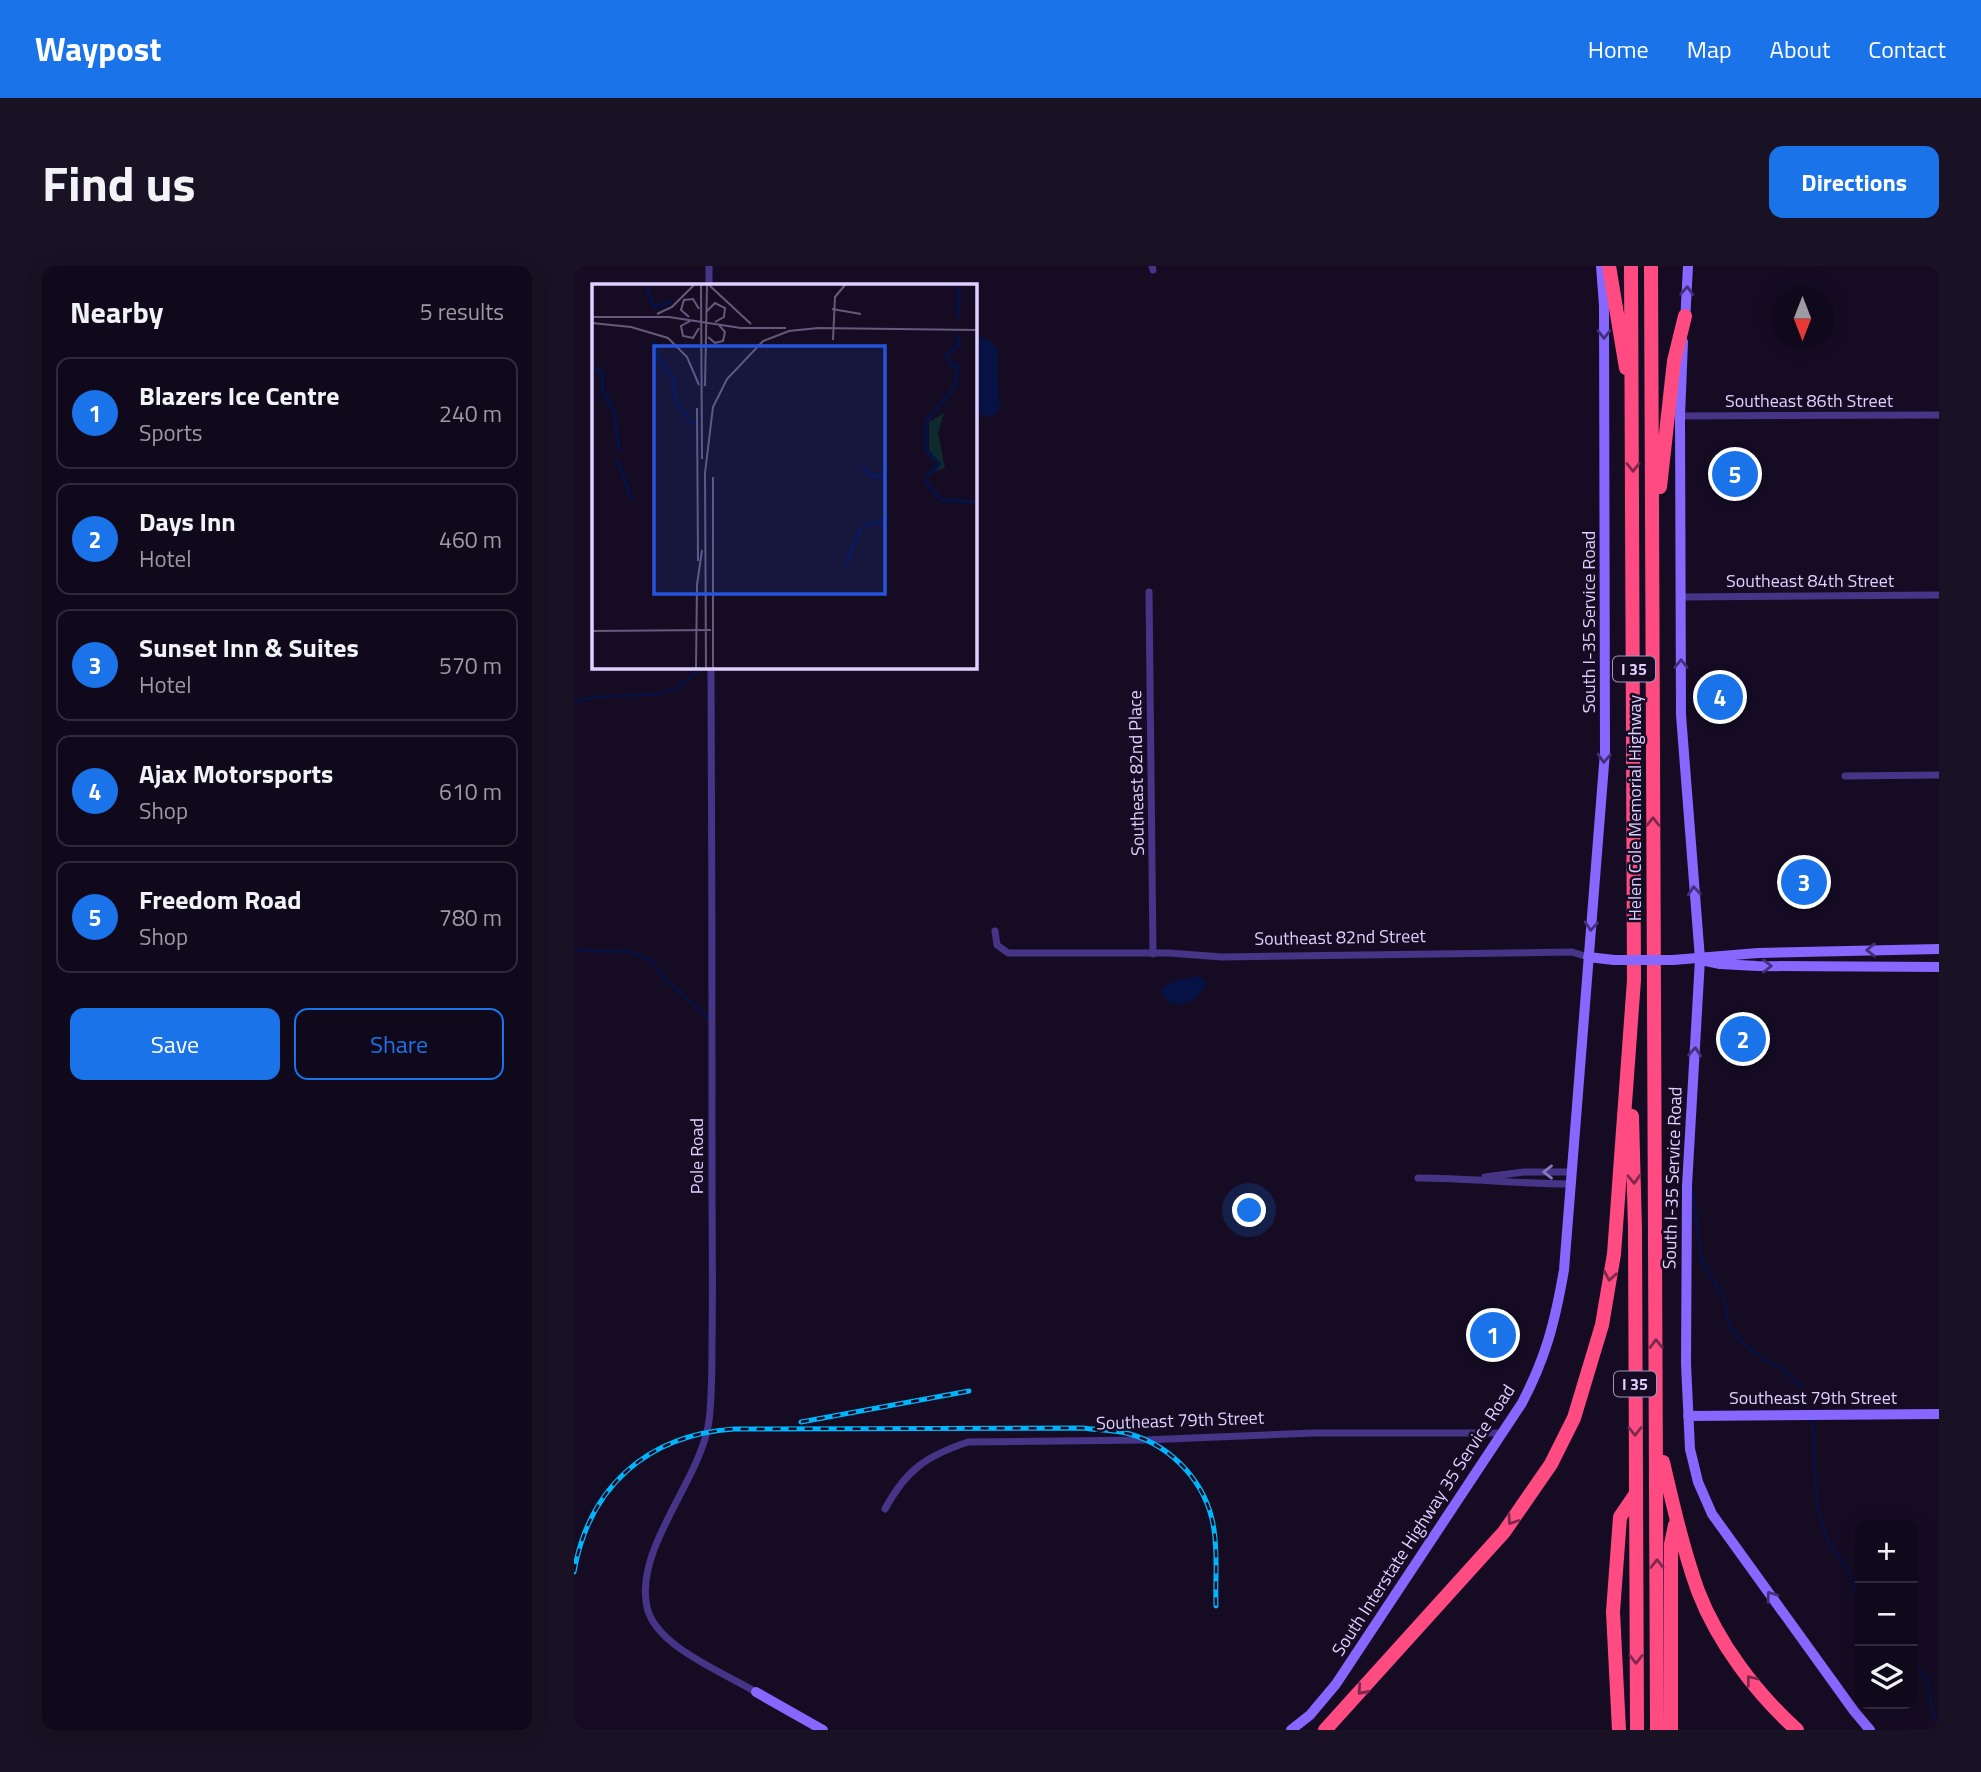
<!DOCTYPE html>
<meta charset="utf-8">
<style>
body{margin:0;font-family:"Titillium Web",sans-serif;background:#191224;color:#f1f3f6}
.controls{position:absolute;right:21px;bottom:21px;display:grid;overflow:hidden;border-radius:14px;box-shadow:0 4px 18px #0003}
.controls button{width:63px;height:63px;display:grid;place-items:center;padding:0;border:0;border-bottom:2px solid #302a3a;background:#10091b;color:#f1f3f6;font:35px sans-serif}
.compass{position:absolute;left:1197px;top:21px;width:63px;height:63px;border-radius:50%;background:#10091b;box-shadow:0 4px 18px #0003;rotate:180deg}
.you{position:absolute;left:676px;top:945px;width:24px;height:24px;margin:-18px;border:5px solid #fff;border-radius:50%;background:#1a73e8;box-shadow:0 0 0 10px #1a73e833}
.badge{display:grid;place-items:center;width:46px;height:46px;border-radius:50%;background:#1a73e8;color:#fff;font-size:23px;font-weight:700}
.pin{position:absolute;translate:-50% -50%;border:4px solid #fff;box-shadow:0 2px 7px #0006}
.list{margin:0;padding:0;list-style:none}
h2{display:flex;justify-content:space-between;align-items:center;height:91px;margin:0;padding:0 28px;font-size:30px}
h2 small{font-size:23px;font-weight:400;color:#9c9aa3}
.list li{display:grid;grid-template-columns:46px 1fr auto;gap:21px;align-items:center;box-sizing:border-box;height:112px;margin:0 14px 14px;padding:0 14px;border:2px solid #302a3a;border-radius:14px}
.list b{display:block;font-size:26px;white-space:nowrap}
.list p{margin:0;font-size:23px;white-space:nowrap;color:#9c9aa3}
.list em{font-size:23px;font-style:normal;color:#9c9aa3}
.actions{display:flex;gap:14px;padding:21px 28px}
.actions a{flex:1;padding:16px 0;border:2px solid #1a73e8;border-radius:14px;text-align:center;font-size:24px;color:#1a73e8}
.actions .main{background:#1a73e8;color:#fff}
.icon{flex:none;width:38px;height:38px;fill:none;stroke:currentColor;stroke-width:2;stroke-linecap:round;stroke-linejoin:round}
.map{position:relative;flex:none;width:1365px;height:1464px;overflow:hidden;border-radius:14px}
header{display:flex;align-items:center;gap:42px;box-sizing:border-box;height:98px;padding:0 35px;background:#1a73e8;color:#fff}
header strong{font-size:33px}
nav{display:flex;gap:38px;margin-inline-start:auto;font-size:24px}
.intro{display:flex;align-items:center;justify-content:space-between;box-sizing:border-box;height:168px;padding:0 42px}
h1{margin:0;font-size:49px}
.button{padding:18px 32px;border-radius:14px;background:#1a73e8;color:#fff;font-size:24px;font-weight:700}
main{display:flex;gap:42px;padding:0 42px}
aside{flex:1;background:#10091b;border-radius:14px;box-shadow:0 4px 18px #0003}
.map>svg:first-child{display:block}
.water{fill:#061144}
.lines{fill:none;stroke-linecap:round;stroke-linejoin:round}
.stream{stroke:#061144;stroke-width:2.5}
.street{stroke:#463487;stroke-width:7}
.secondary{stroke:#8667ff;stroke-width:10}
.highway{stroke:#ff4b81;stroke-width:14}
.rail-casing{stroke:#00b5fb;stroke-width:5}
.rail{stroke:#150c24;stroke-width:2.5;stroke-dasharray:8;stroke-linecap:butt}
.secondary-bridge{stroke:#8667ff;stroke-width:10}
.oneway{stroke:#42307c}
.oneway2{stroke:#7e284e}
.oneway3{stroke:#8a7abd}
.labels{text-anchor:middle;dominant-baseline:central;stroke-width:5;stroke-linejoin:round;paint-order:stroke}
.shield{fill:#150c24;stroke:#a295bd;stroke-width:2}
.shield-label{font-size:16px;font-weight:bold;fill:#ded0ff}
.street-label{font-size:18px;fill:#ded0ff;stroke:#150c24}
.inset-river{fill:none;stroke:#061144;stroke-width:3.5}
.inset-road{fill:none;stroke:#655a7c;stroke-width:2}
.view{fill:#2754da;fill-opacity:0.15;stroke:#2754da;stroke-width:3.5}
.inset-edge{fill:none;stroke:#ded0ff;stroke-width:3.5}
</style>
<header>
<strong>Waypost</strong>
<nav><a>Home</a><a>Map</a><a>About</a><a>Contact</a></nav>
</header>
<div class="intro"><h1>Find us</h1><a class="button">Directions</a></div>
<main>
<aside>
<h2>Nearby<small>5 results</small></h2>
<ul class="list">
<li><span class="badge">1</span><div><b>Blazers Ice Centre</b><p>Sports</p></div><em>240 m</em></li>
<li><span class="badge">2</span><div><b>Days Inn</b><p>Hotel</p></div><em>460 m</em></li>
<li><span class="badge">3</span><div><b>Sunset Inn &amp; Suites</b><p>Hotel</p></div><em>570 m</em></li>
<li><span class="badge">4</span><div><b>Ajax Motorsports</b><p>Shop</p></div><em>610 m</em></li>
<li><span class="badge">5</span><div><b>Freedom Road</b><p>Shop</p></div><em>780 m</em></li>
</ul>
<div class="actions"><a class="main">Save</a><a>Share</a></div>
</aside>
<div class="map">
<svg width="1365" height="1464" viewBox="0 0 1365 1464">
<rect width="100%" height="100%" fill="#150c24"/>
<path class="water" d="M406,72L414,73L423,82V107L426,142L420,149L411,151L401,144V77Z
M624,710L632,716C628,738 592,750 587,723L600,715Z"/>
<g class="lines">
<path class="stream" d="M0,436L22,431L86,428L105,421L128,401
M0,684L56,686L77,694L88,710L136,754
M1119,926L1127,994L1150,1033L1155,1059L1170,1078L1189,1093L1209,1103L1228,1122L1235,1145
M1236,1151L1239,1158C1241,1190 1239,1244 1253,1272C1259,1285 1270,1296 1276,1309C1281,1319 1281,1330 1286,1340
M1339,1397L1355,1415L1357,1443L1365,1458"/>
<path class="street" d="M135,0V19
M578,0L579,4
M1106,150L1365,149
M575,326L579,688
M1106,331L1365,329
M137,401C138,570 138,738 138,907C138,964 139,1021 138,1078C138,1104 138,1130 135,1155C127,1214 60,1282 73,1341C81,1380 149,1406 182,1426
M1271,510L1365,509
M421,665L423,679L434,687H595L648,691L998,686L1014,691
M911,911L950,906H997
M844,912C895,912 945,918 996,918
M311,1243C332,1204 352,1190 394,1176L571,1174L740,1167H929"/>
<path class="secondary" d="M1111,57L1114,0
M1109,76L1106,150L1107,449L1126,693L1113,920L1112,1098L1116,1183L1124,1216L1138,1248L1280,1445L1296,1464
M1014,691L1040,694
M1099,694L1184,687L1365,683
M1132,695L1146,698L1183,700L1365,701
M1114,1150L1365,1148
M182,1426L249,1464
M717,1464L736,1449L762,1418L948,1137C972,1091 981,1056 990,1004L1031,486L1030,40L1027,0"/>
<path class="highway" d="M1035,0L1052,102
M1077,0L1083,1464
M1086,221L1100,95L1111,50
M1058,850L1061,963L1063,1464
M1089,1196C1099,1239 1109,1283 1124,1325C1144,1377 1182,1427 1223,1464
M751,1464L930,1266L977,1198L1000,1152L1028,1059L1040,988L1060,714L1057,0
M1045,1464L1039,1346L1046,1251L1061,1229
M1097,1464V1278L1101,1259"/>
<defs>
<path id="rail" d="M227,1156L395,1125
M0,1306C15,1220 74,1169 160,1163L508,1162C524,1164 541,1164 556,1168C600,1181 634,1219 640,1264C644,1289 641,1315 642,1340"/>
</defs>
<use href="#rail" class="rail-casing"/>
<use href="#rail" class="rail"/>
<path class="secondary-bridge" d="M1040,694H1099"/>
</g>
<defs><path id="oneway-chevron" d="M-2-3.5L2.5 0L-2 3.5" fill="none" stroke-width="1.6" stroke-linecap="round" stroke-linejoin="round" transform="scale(1.75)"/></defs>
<g class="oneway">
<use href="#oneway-chevron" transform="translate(1113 25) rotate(-87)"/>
<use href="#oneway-chevron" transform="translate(1030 68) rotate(90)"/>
<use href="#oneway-chevron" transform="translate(1107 398) rotate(-90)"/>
<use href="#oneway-chevron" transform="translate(1030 492) rotate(93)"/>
<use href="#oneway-chevron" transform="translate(1120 625) rotate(-95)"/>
<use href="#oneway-chevron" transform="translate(1017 660) rotate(95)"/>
<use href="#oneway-chevron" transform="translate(1297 684) rotate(179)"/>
<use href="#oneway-chevron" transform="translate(1193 700)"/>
<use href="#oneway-chevron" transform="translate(1121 786) rotate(-86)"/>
<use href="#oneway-chevron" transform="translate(1197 1330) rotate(-126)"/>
</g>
<g class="oneway2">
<use href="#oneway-chevron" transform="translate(1059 201) rotate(90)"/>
<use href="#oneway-chevron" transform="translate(1079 556) rotate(-90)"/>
<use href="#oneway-chevron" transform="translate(1060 913) rotate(88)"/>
<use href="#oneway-chevron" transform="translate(1036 1010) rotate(100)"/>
<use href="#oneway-chevron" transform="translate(1082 1078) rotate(-91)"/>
<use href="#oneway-chevron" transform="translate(1061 1165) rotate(90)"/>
<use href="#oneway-chevron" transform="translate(938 1254) rotate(124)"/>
<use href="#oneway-chevron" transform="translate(1083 1298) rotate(-90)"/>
<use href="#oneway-chevron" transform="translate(1062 1393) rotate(90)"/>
<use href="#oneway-chevron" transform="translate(1177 1414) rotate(-128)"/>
<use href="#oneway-chevron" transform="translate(788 1424) rotate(132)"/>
</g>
<use class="oneway3" href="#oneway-chevron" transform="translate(974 906) rotate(-180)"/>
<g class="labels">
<g class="shield">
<rect x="1039" y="390.5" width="42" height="25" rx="5"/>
<rect x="1040" y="1105.5" width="42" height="25" rx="5"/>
</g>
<g class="shield-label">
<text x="1060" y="403">I 35</text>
<text x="1061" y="1118">I 35</text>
</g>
<g class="street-label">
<text x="1235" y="134">Southeast 86th Street</text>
<text x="1236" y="314">Southeast 84th Street</text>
<text transform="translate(1014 356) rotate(-90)">South I-35 Service Road</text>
<text transform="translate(562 507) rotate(-91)">Southeast 82nd Place</text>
<text transform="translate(1060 542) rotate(-90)">Helen Cole Memorial Highway</text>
<text transform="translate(766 671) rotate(-1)">Southeast 82nd Street</text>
<text transform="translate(122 890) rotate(-90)">Pole Road</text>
<text transform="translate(1098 912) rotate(-88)">South I-35 Service Road</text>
<text x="1239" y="1131">Southeast 79th Street</text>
<text transform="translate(606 1154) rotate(-2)">Southeast 79th Street</text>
<text transform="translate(849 1254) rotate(-57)">South Interstate Highway 35 Service Road</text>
</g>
</g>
<g transform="translate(18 18)">
<rect width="385" height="385" fill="#150c24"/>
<path d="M352,129L346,149L353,184L336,189L348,180L337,166V138Z" fill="#0f2a2f"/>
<path class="inset-river" d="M54,1L62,23L79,18M366,34L367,1M62,57L64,70L81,94L84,119L102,141M0,83L11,89L10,106L22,126L27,167M25,175L40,216M270,182L280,192L294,194M333,195L347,180L334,166V138L363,102L366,82L358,80L354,72L367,60L366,50M333,196L349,216L385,218M271,242L294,236M254,280L269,244"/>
<path class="inset-road" d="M109,1L110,175M117,1L159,40M240,25L269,30M115,27L123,19L133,24L132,33L123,38M65,30L80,23L102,1M0,33H77L149,44H194M97,33L89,26L92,16L101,15L107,25M98,37L89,42L91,52L101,54L107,44M0,39L39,43L76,54L95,73L107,101M224,44L385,46M116,53L123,59L131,57L133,48L127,41M241,56L243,13L253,1M113,102L115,1M105,124L106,277M105,301L110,266M0,347L119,346M104,384L105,299M114,384L113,189L121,123L135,95L171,57L197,47L226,44M121,384V193"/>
<path class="view" d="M62,62H293V310H62Z"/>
<rect width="385" height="385" class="inset-edge"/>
</g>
</svg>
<div class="controls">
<button>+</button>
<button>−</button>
<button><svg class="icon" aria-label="layers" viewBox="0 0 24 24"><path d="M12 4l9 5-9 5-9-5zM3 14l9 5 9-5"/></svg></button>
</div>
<svg class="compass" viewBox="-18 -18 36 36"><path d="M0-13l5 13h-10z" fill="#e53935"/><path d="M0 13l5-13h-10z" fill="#9c9aa3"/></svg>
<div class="you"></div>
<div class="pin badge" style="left:919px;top:1069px">1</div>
<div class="pin badge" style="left:1169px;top:773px">2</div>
<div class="pin badge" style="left:1230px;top:616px">3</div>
<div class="pin badge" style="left:1146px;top:431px">4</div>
<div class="pin badge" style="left:1161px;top:208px">5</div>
</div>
</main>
